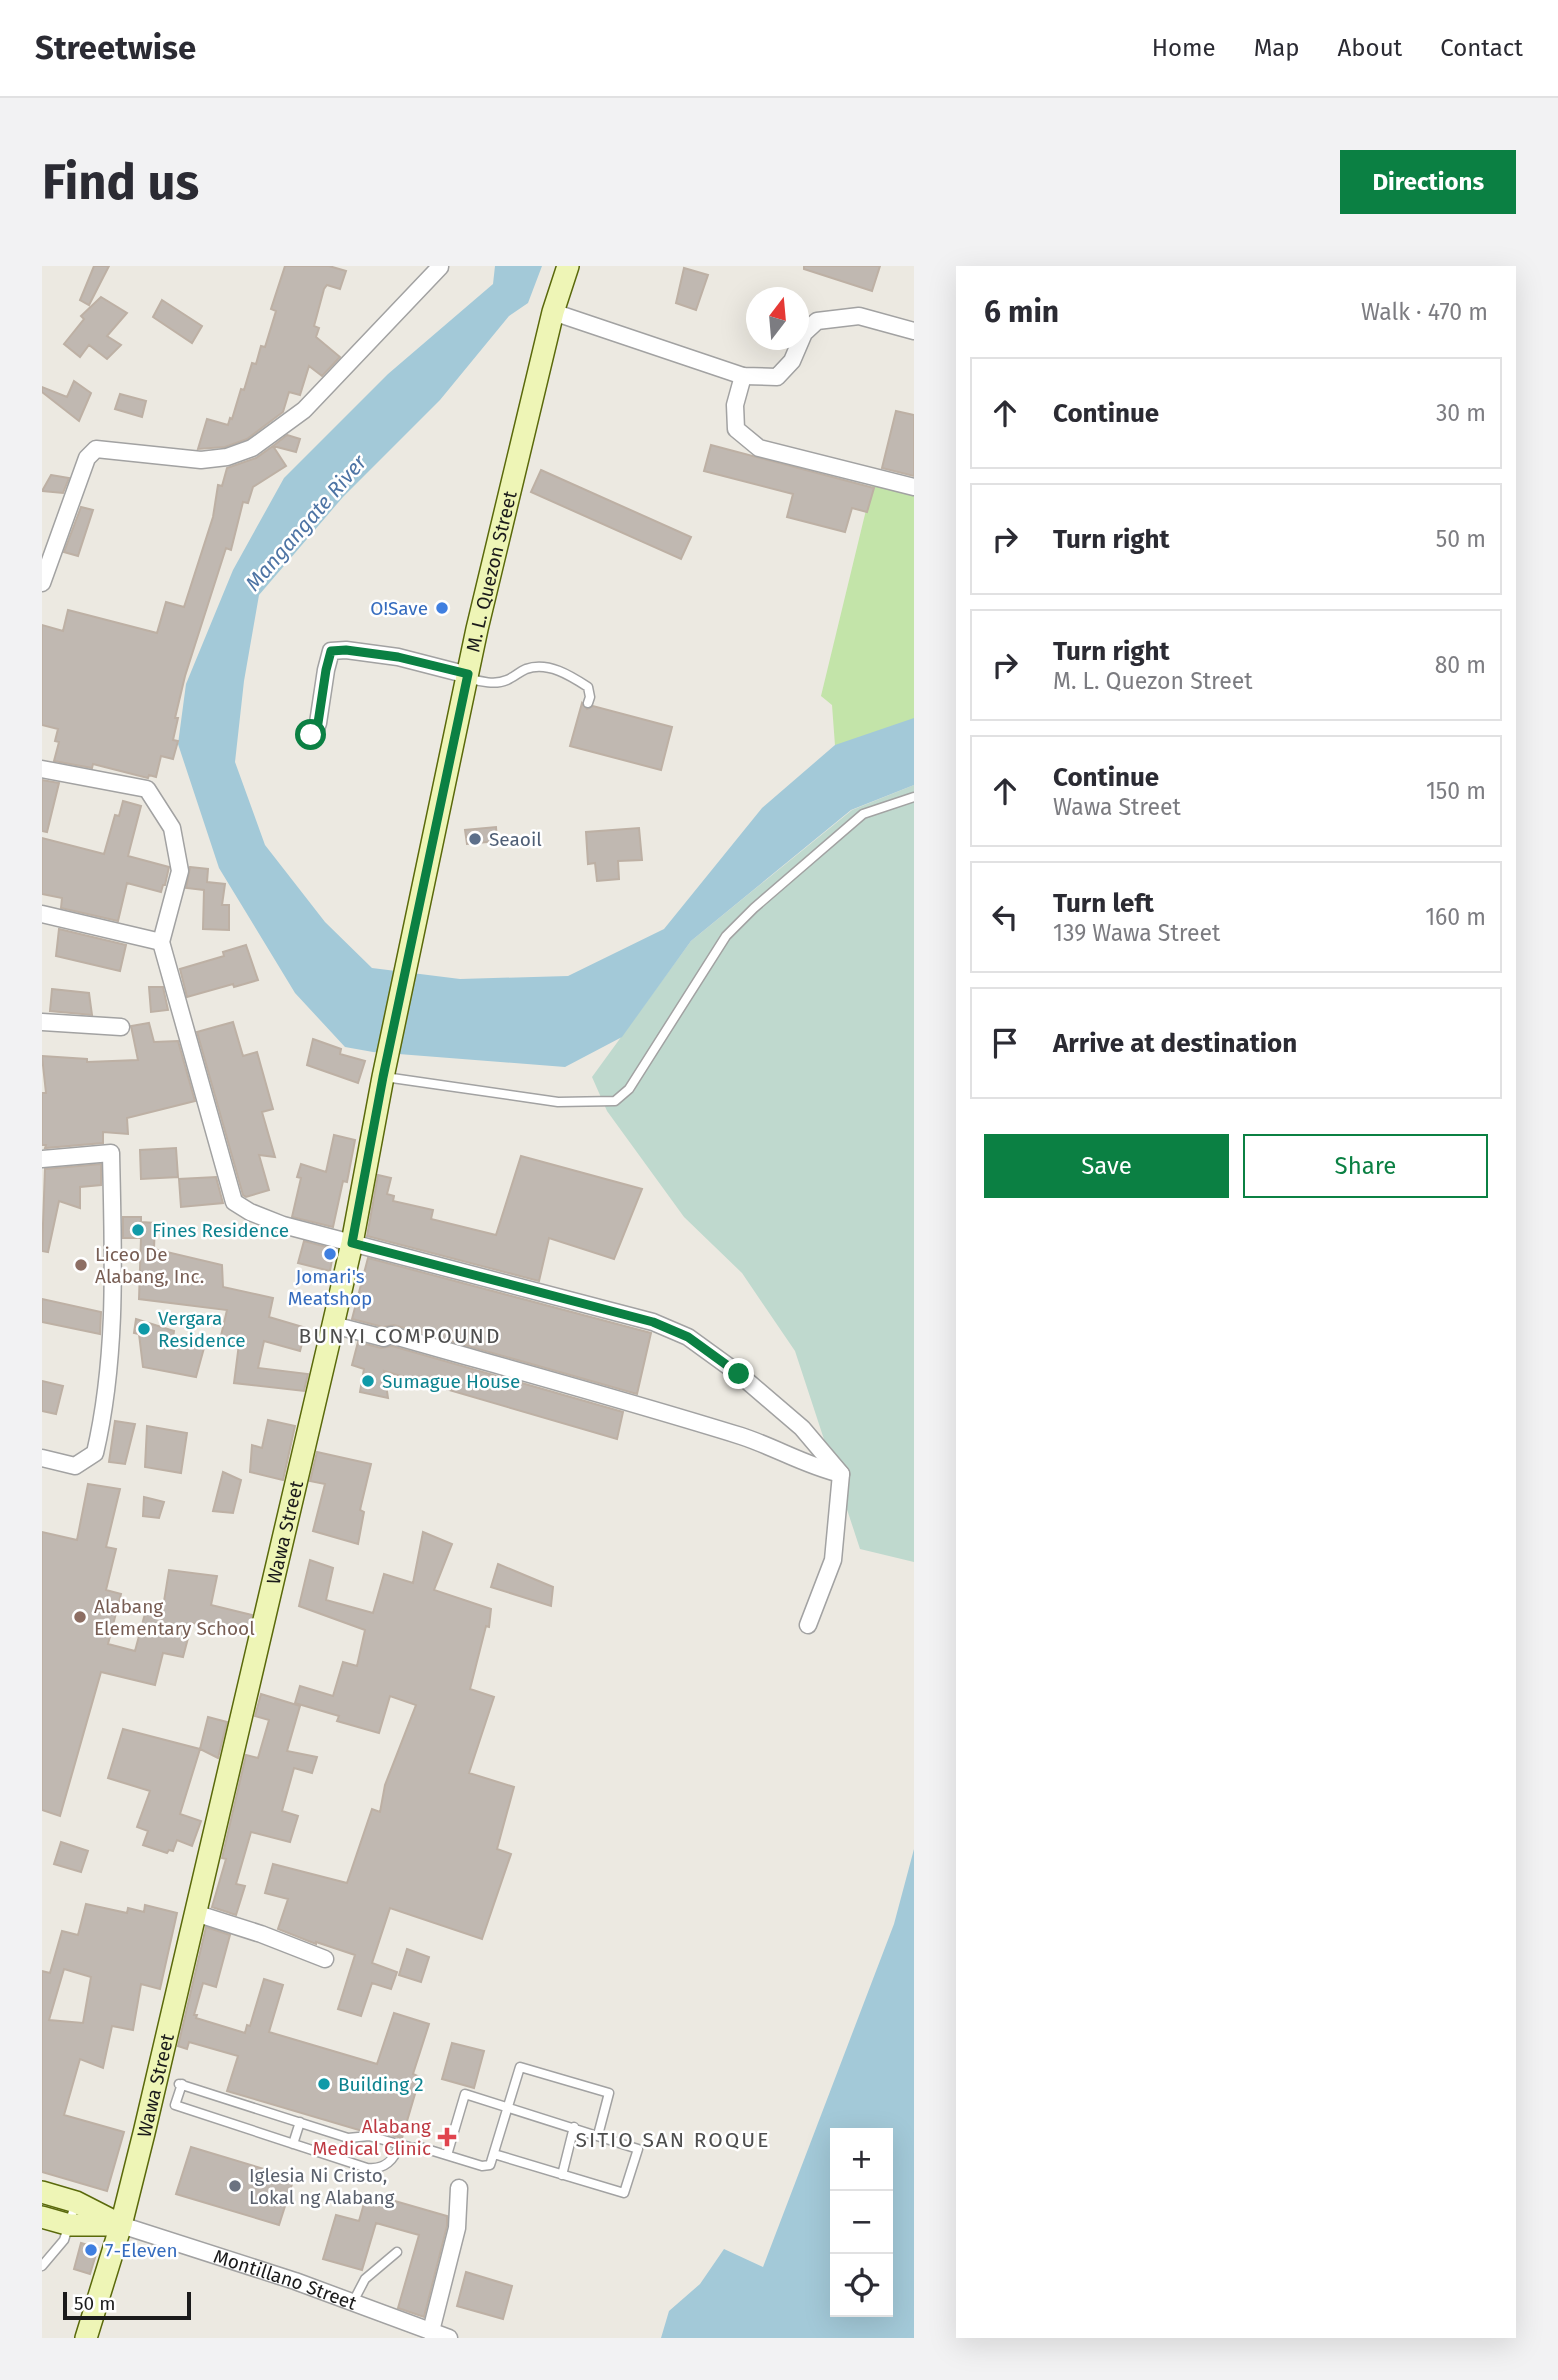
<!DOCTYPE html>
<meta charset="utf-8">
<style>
body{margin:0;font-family:"Fira Sans",sans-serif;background:#f2f2f3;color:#2b2b33}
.controls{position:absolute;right:21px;bottom:21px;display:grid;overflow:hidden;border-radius:0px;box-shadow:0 7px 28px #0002}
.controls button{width:63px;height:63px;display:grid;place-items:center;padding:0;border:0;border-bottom:2px solid #e1e1e2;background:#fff;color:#2b2b33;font:35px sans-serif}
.compass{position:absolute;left:704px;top:21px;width:63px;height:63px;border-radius:50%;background:#fff;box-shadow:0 7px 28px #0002;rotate:16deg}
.scale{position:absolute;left:21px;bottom:18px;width:128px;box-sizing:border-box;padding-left:7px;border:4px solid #1b1b1b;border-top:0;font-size:19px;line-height:24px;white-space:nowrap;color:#1b1b1b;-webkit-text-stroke:5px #fff;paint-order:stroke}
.stop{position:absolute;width:21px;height:21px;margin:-16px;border:5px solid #0b8043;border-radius:50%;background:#fff}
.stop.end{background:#0b8043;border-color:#fff;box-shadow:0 2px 7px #0008}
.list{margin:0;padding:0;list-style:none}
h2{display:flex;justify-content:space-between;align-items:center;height:91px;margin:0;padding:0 28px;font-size:30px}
h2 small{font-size:23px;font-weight:400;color:#7c7c81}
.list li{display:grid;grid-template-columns:46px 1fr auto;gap:21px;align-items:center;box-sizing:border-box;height:112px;margin:0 14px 14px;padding:0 14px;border:2px solid #e1e1e2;border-radius:0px}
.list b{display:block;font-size:26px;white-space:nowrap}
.list p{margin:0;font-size:23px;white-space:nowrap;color:#7c7c81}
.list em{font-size:23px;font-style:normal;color:#7c7c81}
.actions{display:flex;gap:14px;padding:21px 28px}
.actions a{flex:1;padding:16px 0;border:2px solid #0b8043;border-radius:0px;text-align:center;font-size:24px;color:#0b8043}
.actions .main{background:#0b8043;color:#fff}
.icon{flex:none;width:38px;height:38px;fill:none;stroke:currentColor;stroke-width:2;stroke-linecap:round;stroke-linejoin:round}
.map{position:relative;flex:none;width:872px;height:2072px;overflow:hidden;border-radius:0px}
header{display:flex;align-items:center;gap:42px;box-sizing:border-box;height:98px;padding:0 35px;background:#fff;border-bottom:2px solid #e1e1e2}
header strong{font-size:33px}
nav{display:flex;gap:38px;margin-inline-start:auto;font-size:24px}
.intro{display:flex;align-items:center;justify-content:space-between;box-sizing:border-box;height:168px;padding:0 42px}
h1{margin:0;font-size:49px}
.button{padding:18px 32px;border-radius:0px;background:#0b8043;color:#fff;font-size:24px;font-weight:700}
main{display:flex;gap:42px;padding:0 42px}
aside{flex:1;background:#fff;border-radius:0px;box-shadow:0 7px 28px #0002}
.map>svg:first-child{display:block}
.grass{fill:#c3e4a9}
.wetland{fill:#bfd9ce}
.water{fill:#a3c9d8;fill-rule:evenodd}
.building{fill:#c0b8b1;stroke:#bdb0a4;stroke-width:2;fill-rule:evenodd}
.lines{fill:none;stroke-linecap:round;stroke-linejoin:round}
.service-casing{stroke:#a2a2a2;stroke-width:11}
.minor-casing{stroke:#a2a2a2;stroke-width:19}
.secondary-casing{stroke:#5a690b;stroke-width:24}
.service{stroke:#fff;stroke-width:8}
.minor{stroke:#fff;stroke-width:16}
.secondary{stroke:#eef5b6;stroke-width:21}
.route{stroke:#0b8043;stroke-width:9}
.shop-dot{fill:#3f7fe0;stroke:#fff;stroke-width:2.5}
.service-dot{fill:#5c6f8a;stroke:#fff;stroke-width:2.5}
.culture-dot{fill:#0f9aa8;stroke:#fff;stroke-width:2.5}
.education-dot{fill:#8d6e63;stroke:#fff;stroke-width:2.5}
.health-dot{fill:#e0444e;stroke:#fff;stroke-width:2.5}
.worship-dot{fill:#6b7280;stroke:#fff;stroke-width:2.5}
.labels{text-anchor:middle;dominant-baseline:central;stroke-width:5;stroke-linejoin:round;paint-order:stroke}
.street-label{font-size:19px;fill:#1b1b1b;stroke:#fff}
.shop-label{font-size:19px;fill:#366cbe;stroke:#fff;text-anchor:end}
.service-label{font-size:19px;fill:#4e5e75;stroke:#fff;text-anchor:start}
.culture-label{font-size:19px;fill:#0d838f;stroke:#fff;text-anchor:start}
.education-label{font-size:19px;fill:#785e54;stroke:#fff;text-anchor:start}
.health-label{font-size:19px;fill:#be3a42;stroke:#fff;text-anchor:end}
.worship-label{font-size:19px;fill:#5b616d;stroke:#fff;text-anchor:start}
.water-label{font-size:21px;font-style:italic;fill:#4e74a4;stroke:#fff}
.neighbourhood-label{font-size:21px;letter-spacing:2px;fill:#4e4e4e;stroke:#fff}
</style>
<header>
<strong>Streetwise</strong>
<nav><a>Home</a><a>Map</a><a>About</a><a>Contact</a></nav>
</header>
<div class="intro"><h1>Find us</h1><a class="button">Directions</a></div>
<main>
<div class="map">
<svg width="872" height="2072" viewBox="0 0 872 2072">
<rect width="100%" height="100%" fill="#ece9e1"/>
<path class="grass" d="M832,211L872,222V458L794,493L790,439L779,430Z"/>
<path class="wetland" d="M872,519V1296L818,1283L753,1085L700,1007L642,951L565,845L550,811L649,675L810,544Z"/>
<path class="water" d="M453,0H500L486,37L467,50L398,134L301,231L217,329L202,415L193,496L223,579L283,656L330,702L418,713L526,710L622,663L720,542L793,479L872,452V519L809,544L649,675L580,771L523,801L331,786L303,781L253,727L177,602L136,478L144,418L191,304L242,212L346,108L451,18Z
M872,1583V2072H619L627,2045L658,2018L682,1983L721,2001L852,1658ZM846,1867V2046H793V1867Z"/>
<path class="building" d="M52,0H67L47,39L38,34Z
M243,0H287L304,5L298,23L285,19L282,23L272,60L277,62L274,71L298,91L280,110L267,100L258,129L247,126L241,146L205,173L183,181L156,183L165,153L186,159L188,152L190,153L199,123L202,124L210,97L214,98L219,80L223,81L234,45L229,43Z
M762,0H838L830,25L762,3Z
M642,2L666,9L654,44L634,37Z
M59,31L85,47L65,70L79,79L65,93L47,79L38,91L22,78L42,53L39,50Z
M120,34L160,60L150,77L111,51Z
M32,115L49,127L37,155L0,126V121L25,131Z
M78,128L104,135L100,151L73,143Z
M854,145L872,149V210L840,202Z
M245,169L258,173L254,186L231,180Z
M669,179L832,222L825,246L810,242L803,266L745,251L751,228L662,205Z
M231,180L244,200L211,221L206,237L201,236L189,284L184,282L143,410L133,452H136L131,474L136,475L131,493L119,490L114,511L107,509L106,512L51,498L50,502L12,495L17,476L13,475L16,463L0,459V359L21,365L26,344L115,367L124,336L142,341L171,251L176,219L180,220L185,202L214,192Z
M499,204L649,271L639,293L489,226Z
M9,209L27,212L21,227L0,225Z
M39,241L51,244L36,290L22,286Z
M540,437L545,443L551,440L630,461L619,504L528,480Z
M0,514L17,517L5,566L0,565Z
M81,535L99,540L86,590L127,601L123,619H121L119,626L85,617L76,655L19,642L20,632L0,628V572L62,588L73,549L77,550Z
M454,561L455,575L425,578L423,564Z
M597,562L600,594L576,595L577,613L555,615L553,597L546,598L544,566Z
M148,601L166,603L165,616L183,618L180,639H187V664L161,663L162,624L144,622Z
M17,663L84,679L78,705L14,690Z
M204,679L216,714L192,721L191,718L145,731L138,703L182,690L181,686Z
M107,721H121L126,744L109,746Z
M10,723L47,727L50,749L8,745Z
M191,756L201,790L215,786L231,843L220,846L233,891L217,889L227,924L204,931L201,929L155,766Z
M107,757L112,776L136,775L153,835L85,852L86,868L61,866V877L3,882L4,879H0V827H4L0,790L45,793V796L96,794L89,760Z
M271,773L299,783L298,788L323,795L316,817L265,799Z
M292,869L313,874L305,916L301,915L291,961L250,951L259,912L255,911L259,898L284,906Z
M134,882L136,911L99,913L98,884Z
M479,890L600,923L572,993L507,972L497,1015L325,970L336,909L349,912L345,928L352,930L351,935L391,944L389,953L454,969Z
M59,898V919L38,921V942L17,935L6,986L0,985L3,903Z
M174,911L181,937L139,941L137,913Z
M81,951H99V956L113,957L112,983L180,999L181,1021L231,1032L227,1051L264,1062L258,1085L222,1075L216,1102L266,1108L262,1125L192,1117L197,1078L178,1074L185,1044L97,1033L99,972H81Z
M262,975L292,983L288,1005L256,997Z
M326,992L609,1067L595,1128L352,1059L341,1061L310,1053Z
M0,1033L59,1046L58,1068L0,1056Z
M94,1053L132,1065L131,1072L162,1082L154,1111L101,1101L97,1068L92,1067Z
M316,1076L339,1082L350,1080L581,1146L575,1173L342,1105L346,1132L318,1126L322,1103L310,1099Z
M0,1115L21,1120L14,1148L0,1145Z
M226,1154L253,1160L241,1214L208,1206L210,1179L220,1182Z
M73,1155L93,1158L83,1198L67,1196Z
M105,1160L145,1167L139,1207L103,1201Z
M275,1186L329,1198L318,1244L322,1246L316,1278L271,1265L283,1218L268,1215Z
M181,1206L199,1214L191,1247L171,1245Z
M46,1218L78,1223L64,1281L74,1283L64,1324L79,1328L66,1378L93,1385L104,1344L120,1348L127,1304L175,1310L169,1339L210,1349L205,1370L188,1367L189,1362L150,1357L141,1391L121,1387L113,1419L59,1406L18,1550L0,1544V1266L35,1274Z
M102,1231L122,1236L117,1252L101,1250Z
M381,1266L410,1278L392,1324L449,1343L447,1361L444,1360L428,1423L452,1431L427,1507L472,1521L455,1583L469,1588L440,1673L348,1642L330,1697L355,1706L349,1723L330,1717L319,1750L296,1743L313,1689L274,1676V1678L236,1663L246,1633L223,1627L231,1598L305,1617L330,1543L338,1546L343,1519L374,1439L348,1430L337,1467L295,1455L297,1450L253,1437L258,1420L291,1430L301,1396L315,1400L323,1364L257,1340L268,1294L291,1302L284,1334L331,1347L342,1308L371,1317Z
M456,1298L511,1321L509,1340L449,1321Z
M219,1428L258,1440L245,1485L275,1491L270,1507L252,1502L240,1545L256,1550L248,1576L209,1566L194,1618L203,1620L194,1649L170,1641L184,1593L180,1592L204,1489L216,1492L227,1454L213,1450Z
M166,1451L185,1456L176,1492L158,1483Z
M81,1463L158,1483L138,1548L159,1555L150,1580L135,1574L131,1585L127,1584L125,1587L101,1579L106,1565L95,1561L108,1525L66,1512Z
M19,1576L46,1585L39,1606L12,1598Z
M44,1638L85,1647L86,1642L102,1646L103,1639L135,1647L118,1723L99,1718L91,1764L70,1760L61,1802L38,1793L22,1849L82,1866L65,1925L0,1906V1705L8,1707L20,1665L36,1669ZM22,1703L49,1711L41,1757L7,1754Z
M164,1661L188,1669L174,1721L161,1717L152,1749H155L154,1752L203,1767L205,1759L208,1760L222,1713L241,1719L227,1766L335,1798L352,1747L387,1758L371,1808L378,1811L360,1872L329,1864H317L185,1825L196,1790L147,1776L145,1783L136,1780Z
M365,1683L387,1691L379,1716L357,1709Z
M410,1777L442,1785L432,1822L400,1813Z
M149,1881L252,1912L237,1959L134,1928Z
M325,1927L405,1950V1960L382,2051L356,2042L377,1969L334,1957L320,2004L281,1993L294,1949L317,1955Z
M39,1977L56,1982L48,2008L32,2003Z
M424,2006L470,2020L461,2053L415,2040Z"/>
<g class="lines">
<defs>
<path id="service" d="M427,412C438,416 454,419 465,414C472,411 477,406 484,403C506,395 529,410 546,421L548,431L546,437
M343,811L516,836L573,835L587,823L684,670L712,642L821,548L872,531
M137,1818L306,1872L327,1870L371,1882L378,1881L440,1900L448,1899L449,1896L478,1801L567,1827L556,1869
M140,1818L133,1839L325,1902C342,1904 353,1894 357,1878
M251,1878L258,1856
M405,1889L423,1828L596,1883L582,1927L452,1888
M520,1909L532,1861
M0,2000L22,1974L34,1936
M311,2036L323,2013L355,1986"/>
<g id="minor">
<path d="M511,46L701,110L735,111L750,95L762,67L775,55L817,50L872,65"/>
<path d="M701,110L693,139L694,163L717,182L872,221"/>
<path d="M0,317L45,192L54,183L159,194L185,191L210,182L262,144L398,1"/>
<path d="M269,469L273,466L276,457L284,404L289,385L304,384L356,391L426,409"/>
<path d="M0,503L105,523L130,562L138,605L119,676L192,936L208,946L241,959L611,1056L646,1071L697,1108L760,1162L799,1208L791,1294L766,1359"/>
<path d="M0,648L119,676"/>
<path d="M0,756L79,761"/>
<path d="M0,893L69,887C71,987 76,1088 53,1187L33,1200L0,1192"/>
<path d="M291,1059L342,1072L349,1069C465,1102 583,1134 699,1170C733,1181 764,1200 799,1208"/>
<path d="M153,1647L219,1668L283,1693"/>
<path id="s1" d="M79,1959L253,2015L407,2072"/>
<path d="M392,2072L389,2065L415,1962L417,1922"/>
</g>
<g id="secondary">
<path d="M0,1926L34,1936L79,1959"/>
<path d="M0,1951L28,1959H73"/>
<path id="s2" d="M44,2072L79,1959L102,1867L291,1059L310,977L341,811L435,363L511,46L526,0"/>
</g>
</defs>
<use href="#service" class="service-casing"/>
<use href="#minor" class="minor-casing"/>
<use href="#secondary" class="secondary-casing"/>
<use href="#service" class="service"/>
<use href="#minor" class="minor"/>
<use href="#secondary" class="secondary"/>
</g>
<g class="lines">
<path class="route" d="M269,469L273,466L276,457L284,404L289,385L304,384L356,391L426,408L341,811L310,977L611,1056L646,1071L697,1108"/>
</g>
<g class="shop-dot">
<circle cx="400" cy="342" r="7"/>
<circle cx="288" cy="988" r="7"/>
<circle cx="49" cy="1984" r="7"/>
</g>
<circle class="service-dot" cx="433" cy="573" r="7"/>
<g class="culture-dot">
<circle cx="96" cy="964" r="7"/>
<circle cx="102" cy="1063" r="7"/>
<circle cx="326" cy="1115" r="7"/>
<circle cx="282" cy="1818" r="7"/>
</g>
<g class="education-dot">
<circle cx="39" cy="999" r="7"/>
<circle cx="38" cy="1351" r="7"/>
</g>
<path class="health-dot" d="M401.5 1860.5h7v7h7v7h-7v7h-7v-7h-7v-7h7z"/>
<circle class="worship-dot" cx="193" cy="1920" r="7"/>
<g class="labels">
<g class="street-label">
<text stroke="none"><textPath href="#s2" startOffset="1813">M. L. Quezon Street</textPath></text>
<text stroke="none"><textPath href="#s2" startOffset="830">Wawa Street</textPath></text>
<text stroke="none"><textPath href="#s2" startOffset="262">Wawa Street</textPath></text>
<text stroke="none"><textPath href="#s1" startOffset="173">Montillano Street</textPath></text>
</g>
<g class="shop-label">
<text x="386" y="342">O!Save</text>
<text x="288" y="1010" text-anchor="middle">Jomari's<tspan x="288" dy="22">Meatshop</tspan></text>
<text x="63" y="1984" text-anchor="start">7-Eleven</text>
</g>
<g class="service-label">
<text x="447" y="573">Seaoil</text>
</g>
<g class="culture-label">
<text x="110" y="964">Fines Residence</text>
<text x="116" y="1052">Vergara<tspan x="116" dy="22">Residence</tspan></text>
<text x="340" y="1115">Sumague House</text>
<text x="296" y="1818">Building 2</text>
</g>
<g class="education-label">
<text x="53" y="988">Liceo De<tspan x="53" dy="22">Alabang, Inc.</tspan></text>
<text x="52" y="1340">Alabang<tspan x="52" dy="22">Elementary School</tspan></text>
</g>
<g class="health-label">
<text x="389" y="1860">Alabang<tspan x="389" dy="22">Medical Clinic</tspan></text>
</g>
<g class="worship-label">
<text x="207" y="1909">Iglesia Ni Cristo,<tspan x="207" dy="22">Lokal ng Alabang</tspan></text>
</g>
<g class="water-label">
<text transform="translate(264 257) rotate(-49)">Mangangate River</text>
</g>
<g class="neighbourhood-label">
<text x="358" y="1070">BUNYI COMPOUND</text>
<text x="631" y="1874">SITIO SAN ROQUE</text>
</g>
</g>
</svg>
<div class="controls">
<button>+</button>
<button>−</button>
<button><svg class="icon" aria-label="locate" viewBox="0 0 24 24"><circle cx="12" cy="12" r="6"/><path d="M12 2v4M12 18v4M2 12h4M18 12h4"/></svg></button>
</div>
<svg class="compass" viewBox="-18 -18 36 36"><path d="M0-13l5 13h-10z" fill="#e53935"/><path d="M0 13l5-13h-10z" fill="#7c7c81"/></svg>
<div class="scale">50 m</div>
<div class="stop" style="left:269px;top:469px"></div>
<div class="stop end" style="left:697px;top:1108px"></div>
</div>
<aside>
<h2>6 min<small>Walk · 470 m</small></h2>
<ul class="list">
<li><svg class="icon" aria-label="ahead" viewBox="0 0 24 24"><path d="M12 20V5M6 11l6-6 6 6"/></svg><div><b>Continue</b></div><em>30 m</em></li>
<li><svg class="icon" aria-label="right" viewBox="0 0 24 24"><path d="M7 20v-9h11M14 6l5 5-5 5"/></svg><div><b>Turn right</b></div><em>50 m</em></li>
<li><svg class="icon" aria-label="right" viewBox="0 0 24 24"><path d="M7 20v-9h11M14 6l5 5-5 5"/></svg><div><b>Turn right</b><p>M. L. Quezon Street</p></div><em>80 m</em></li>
<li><svg class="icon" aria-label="ahead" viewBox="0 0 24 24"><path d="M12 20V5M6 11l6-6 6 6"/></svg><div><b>Continue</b><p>Wawa Street</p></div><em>150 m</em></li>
<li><svg class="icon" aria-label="left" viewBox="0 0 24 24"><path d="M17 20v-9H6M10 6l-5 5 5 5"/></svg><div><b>Turn left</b><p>139 Wawa Street</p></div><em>160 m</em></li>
<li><svg class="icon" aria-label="arrive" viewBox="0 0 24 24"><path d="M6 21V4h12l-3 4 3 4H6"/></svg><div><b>Arrive at destination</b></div></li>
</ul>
<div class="actions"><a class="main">Save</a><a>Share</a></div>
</aside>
</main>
